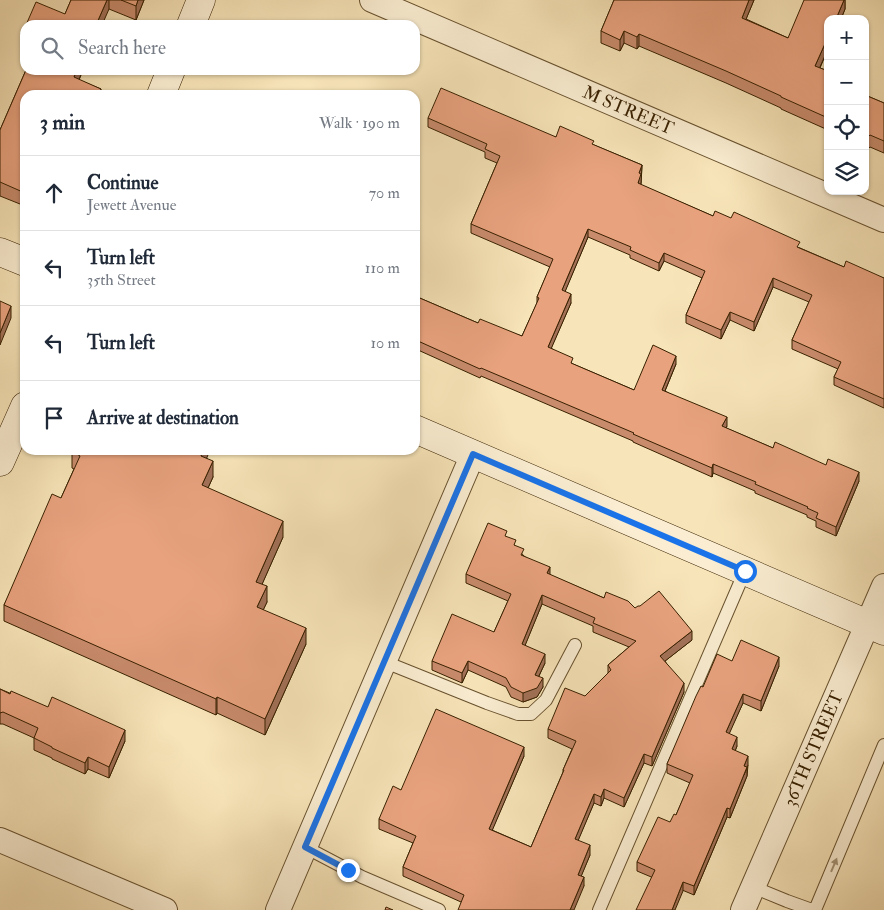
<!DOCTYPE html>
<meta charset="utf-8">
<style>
body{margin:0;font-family:"IM FELL Double Pica",serif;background:#f6f6f7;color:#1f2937}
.controls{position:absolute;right:15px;top:15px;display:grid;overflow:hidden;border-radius:10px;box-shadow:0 1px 4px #0004}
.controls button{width:45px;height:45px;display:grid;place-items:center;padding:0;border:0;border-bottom:1px solid #e0e1e3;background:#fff;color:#1f2937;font:25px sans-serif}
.stop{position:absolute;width:15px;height:15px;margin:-11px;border:4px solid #1a73e8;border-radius:50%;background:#fff}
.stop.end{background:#1a73e8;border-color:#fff;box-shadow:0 1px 5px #0008}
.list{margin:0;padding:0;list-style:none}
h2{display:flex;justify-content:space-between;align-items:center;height:65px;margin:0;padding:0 20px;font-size:21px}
h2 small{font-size:16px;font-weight:400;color:#747a83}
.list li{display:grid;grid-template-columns:32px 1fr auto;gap:15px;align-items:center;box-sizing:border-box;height:75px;padding:0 20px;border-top:1px solid #e0e1e3}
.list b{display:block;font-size:19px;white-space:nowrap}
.list p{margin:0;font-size:16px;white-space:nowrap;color:#747a83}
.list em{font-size:16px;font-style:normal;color:#747a83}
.icon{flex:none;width:28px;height:28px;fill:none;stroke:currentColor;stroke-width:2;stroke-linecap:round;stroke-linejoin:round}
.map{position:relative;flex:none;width:884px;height:910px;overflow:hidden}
.search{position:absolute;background:#fff;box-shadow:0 1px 4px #0004;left:20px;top:20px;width:400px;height:55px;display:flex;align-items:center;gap:12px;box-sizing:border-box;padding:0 18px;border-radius:15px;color:#747a83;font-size:19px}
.panel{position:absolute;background:#fff;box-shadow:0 1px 4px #0004;left:20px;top:90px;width:400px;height:365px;border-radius:15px}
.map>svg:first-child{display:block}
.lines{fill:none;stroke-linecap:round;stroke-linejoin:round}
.lane-casing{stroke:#68512e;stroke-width:14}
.street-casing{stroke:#68512e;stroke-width:26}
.secondary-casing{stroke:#382000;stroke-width:29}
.lane{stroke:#faedd1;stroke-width:12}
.street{stroke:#faedd1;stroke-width:24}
.secondary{stroke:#faedd1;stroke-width:28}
.wall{fill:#c88b6c;stroke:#382000}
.shaded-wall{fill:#a27158;stroke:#382000}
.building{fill:#e8a27e;stroke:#382000}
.oneway{fill:#a39173}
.route{stroke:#1a73e8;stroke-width:6}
.labels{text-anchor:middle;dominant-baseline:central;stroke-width:4;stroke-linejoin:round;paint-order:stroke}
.street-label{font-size:18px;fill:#382000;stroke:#faedd1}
</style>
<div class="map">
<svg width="884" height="910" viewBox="0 0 884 910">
<rect width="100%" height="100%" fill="#f7e4b8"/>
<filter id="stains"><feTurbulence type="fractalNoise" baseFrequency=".004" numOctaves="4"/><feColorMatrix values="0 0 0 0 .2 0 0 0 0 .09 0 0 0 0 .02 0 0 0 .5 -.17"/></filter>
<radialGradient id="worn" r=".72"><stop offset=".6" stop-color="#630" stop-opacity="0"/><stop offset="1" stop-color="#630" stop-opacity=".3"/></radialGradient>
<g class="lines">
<defs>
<path id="lane" d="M385,662L487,703L518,714H531L546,700L575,645
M305,847L362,877L439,910
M753,887L787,901L812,910
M599,910L745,571
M815,910L884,745"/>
<g id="street">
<path id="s1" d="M372,0L884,220"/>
<path d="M0,840L165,910"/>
<path d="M278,910L473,454"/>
<path id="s2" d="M743,910L884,586"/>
</g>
<path id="secondary" d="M191,25L201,0
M161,95L171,70
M0,252L25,262
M415,429L884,631
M0,462L25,406"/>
</defs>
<use href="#lane" class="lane-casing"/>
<use href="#street" class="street-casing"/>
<use href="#secondary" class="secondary-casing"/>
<use href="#lane" class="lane"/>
<use href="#street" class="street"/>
<use href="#secondary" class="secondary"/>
</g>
<path class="wall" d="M71,0H144L136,20L109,9L65,14Z
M614,0H754L746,19L788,38L845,0V9L841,19H828V49L820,68L828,71V130L781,109V108L726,83L639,46L637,49L624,43L620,51L601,43V31Z
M25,26V49L21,48V34Z
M26,70H83L79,80L101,89V95H25V206L0,196V130Z
M865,95L884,103V153L870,147L869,148L865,147Z
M428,118L556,137L594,145L642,165L641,185L713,216L800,248L844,267L884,278V408L834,385V377L838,369L792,349V340L809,302L773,287L754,331L730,320L721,339L686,323V315L702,278L664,261L659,271L630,258V255L588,237L565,291L571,303L551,348L573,364L634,390L676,364L665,391L727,426L726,428L773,448L859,481L836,536L816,527V521L807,517V515L755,493V491L713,473L712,477L633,442V441L481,376L480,378L418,350L416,354H415V296L478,323L522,336L537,303V297L550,267L471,233V224L497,163L485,158V152L428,127Z
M72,451L207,458L213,477L208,488L283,537L262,584L267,602L263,610L306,644L265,735L217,713L216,715L4,621V605L61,498L74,469L72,468Z
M507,537L524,556L550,575L604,598L635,608L692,640L665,661L684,692L652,766L644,763L624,807L604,798L601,806L594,803L578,840L590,855L581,876L584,886L461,902L403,876V867L413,843L379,829V819L401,790L524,756L492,830L531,847L563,772V770L572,749L548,738V729L585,696L608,673V665L629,647L593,632V626L542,604L525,645L545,663L539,676L543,687L537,697L523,702L511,697L506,687L468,670L462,683L432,670V661L494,632L508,601L466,583V574Z
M732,661L779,666L761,711L743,703L729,733L737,746L735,751L748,765L747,776L730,818L727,817L694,895L637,871V862L676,815L690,783L667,773V764L703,687Z
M0,689L125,741L109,778L88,769L85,774L52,759V758L34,750V738L3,724H0Z"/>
<path class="shaded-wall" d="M107,0H109V9L102,25H96Z
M138,0H144L136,20V6Z
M749,0H754L742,29V18Z
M844,0H845V9L841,19H836Z
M624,31V43L620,51V40Z
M639,34V46L637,49V37Z
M828,37V49L815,78V66Z
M77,70H83L74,91V77Z
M642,165L641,183L638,192L639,173Z
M588,229V237L562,299V290Z
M664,253V261L659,271V263Z
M773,278V287L754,331V322Z
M571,294V303L548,356V347Z
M11,306V318L0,345V333Z
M730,312V320L721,339V330Z
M418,341V350L416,354V346Z
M676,356V364L662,398V390Z
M727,417V426L722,435V426Z
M203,450H210L201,472V456Z
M213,461V477L202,501V485Z
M713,464V473L712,477V468Z
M859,472V481L836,536V527Z
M283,521V537L256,598V582Z
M550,567V576L547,573Z
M267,586V602L257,623V607Z
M542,595V604L522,653V644Z
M306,628V644L265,735V719Z
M692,631V640L660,665V656Z
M545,654V663L535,684V675Z
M779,657V666L761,711V701Z
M468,661V670L462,683V673Z
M543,678V687L537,697L523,702V693Z
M684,683V692L652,766V757Z
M743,694V703L726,741V732Z
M217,697V713L216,715V699Z
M125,730V741L109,778V767Z
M737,737V746L732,759V749Z
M524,747V756L489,838V829Z
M644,754V763L624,807V798Z
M748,756V765L744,775V766Z
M88,757V769L85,774V763Z
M747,767V776L730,818V809Z
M604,789V798L601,806V797Z
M594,794V803L575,848V839Z
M727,808V817L694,895V886Z
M590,845V855L578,884V875Z
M584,877V886L574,910H570Z
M683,882V891L675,910H672Z"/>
<path class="building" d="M71,0H107L96,25H26L36,2L65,14Z
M121,0H138L136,6Z
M614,0H749L742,18L788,38L804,0H844L836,19H828V37L815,66L828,71V118L781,97V96L726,71L639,34L637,37L624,31L620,40L601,31Z
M25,26V36L21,34Z
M26,70H77L74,77L101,89L98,95H25V193L0,182V130Z
M441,88L556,137L560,126L594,141L592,144L642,165L639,173L641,174L638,183L713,216L715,211L731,218L734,212L800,242L797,247L844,267L846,261L884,278V399L834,377L841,362L792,340L812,295L773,278L754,322L730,312L721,330L686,315L705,271L664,253L659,263L630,250L631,247L588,229L562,290L571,294L548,347L573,358L571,363L634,390L653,345L676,356L662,390L727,417L722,426L773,448L775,442L826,465L828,459L859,472L836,527L816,518L818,513L807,508L808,507L755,484L756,482L713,464L712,468L633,434L634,433L481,368L480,369L418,341L416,346L415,345V296L478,323L480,319L522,336L539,298L537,297L553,259L471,224L500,156L485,149L487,144L428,118Z
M865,95L884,103V141L870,135L869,136L865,135Z
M0,301L11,306L0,333Z
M72,450H203L201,456L213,461L202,485L283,521L256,582L267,586L257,607L306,628L265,719L217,697L216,699L4,605L52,494L61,498L80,456L72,451Z
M488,523L507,531L505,536L516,540L514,545L524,549L521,555L550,567L547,573L604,598L606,592L628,601L635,608L638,606H640L659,591L692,631L660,656L684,683L652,757L644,754L624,798L604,789L601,797L594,794L575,839L590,845L578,875L584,877L570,910H458L464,895L403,867L416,836L379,819L393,786L401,790L436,709L524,747L489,829L531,847L564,770H563L576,741L548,729L565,688L585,696L611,670L608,665L636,641L593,623L595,618L542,595L522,644L545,654L535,675L543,678L537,688L523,693L511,687L506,678L468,661L462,673L432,661L452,614L494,632L511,594L466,574Z
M741,640L779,657L761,701L743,694L726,732L737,737L732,749L748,756L744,766L747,767L730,809L727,808L694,886L683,882L672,910H636L655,870L637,862L658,817L670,822L674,814L676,815L693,775L667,764L696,696L701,686L703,687L717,654L732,661Z
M0,689L10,694L11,691L48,707L52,697L125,730L109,767L88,757L85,763L52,748V747L34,738L38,728L3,712L0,713Z
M386,907L393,910H385Z"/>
<defs><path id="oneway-solid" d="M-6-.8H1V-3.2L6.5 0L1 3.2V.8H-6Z" transform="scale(1.25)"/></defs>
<use class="oneway" href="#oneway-solid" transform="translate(834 865) rotate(-67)"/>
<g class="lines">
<path class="route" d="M348,870L305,847L473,454L745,571"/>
</g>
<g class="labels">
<g class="street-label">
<text stroke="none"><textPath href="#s1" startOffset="279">M STREET</textPath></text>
<text stroke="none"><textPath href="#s2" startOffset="176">36TH STREET</textPath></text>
</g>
</g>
<rect width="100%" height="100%" filter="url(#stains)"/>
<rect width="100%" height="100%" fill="url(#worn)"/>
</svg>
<div class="controls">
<button>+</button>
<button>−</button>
<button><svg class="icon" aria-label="locate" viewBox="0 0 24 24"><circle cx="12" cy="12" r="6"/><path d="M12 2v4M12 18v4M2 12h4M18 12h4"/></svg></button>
<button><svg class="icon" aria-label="layers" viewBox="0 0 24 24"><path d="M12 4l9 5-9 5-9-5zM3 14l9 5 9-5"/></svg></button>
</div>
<div class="stop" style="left:745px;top:571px"></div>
<div class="stop end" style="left:348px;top:870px"></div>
<div class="search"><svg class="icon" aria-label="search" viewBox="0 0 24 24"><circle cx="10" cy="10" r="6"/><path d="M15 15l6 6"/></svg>Search here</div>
<section class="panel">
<h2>3 min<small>Walk · 190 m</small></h2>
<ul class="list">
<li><svg class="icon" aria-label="ahead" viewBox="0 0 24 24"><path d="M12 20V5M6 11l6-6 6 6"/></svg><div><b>Continue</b><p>Jewett Avenue</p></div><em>70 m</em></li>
<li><svg class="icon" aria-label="left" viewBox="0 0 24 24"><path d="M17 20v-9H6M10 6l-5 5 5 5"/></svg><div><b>Turn left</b><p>35th Street</p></div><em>110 m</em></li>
<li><svg class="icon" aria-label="left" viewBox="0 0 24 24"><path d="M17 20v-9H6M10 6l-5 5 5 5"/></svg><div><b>Turn left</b></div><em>10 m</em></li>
<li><svg class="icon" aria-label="arrive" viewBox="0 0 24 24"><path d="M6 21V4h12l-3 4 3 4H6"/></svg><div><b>Arrive at destination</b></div></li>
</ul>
</section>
</div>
